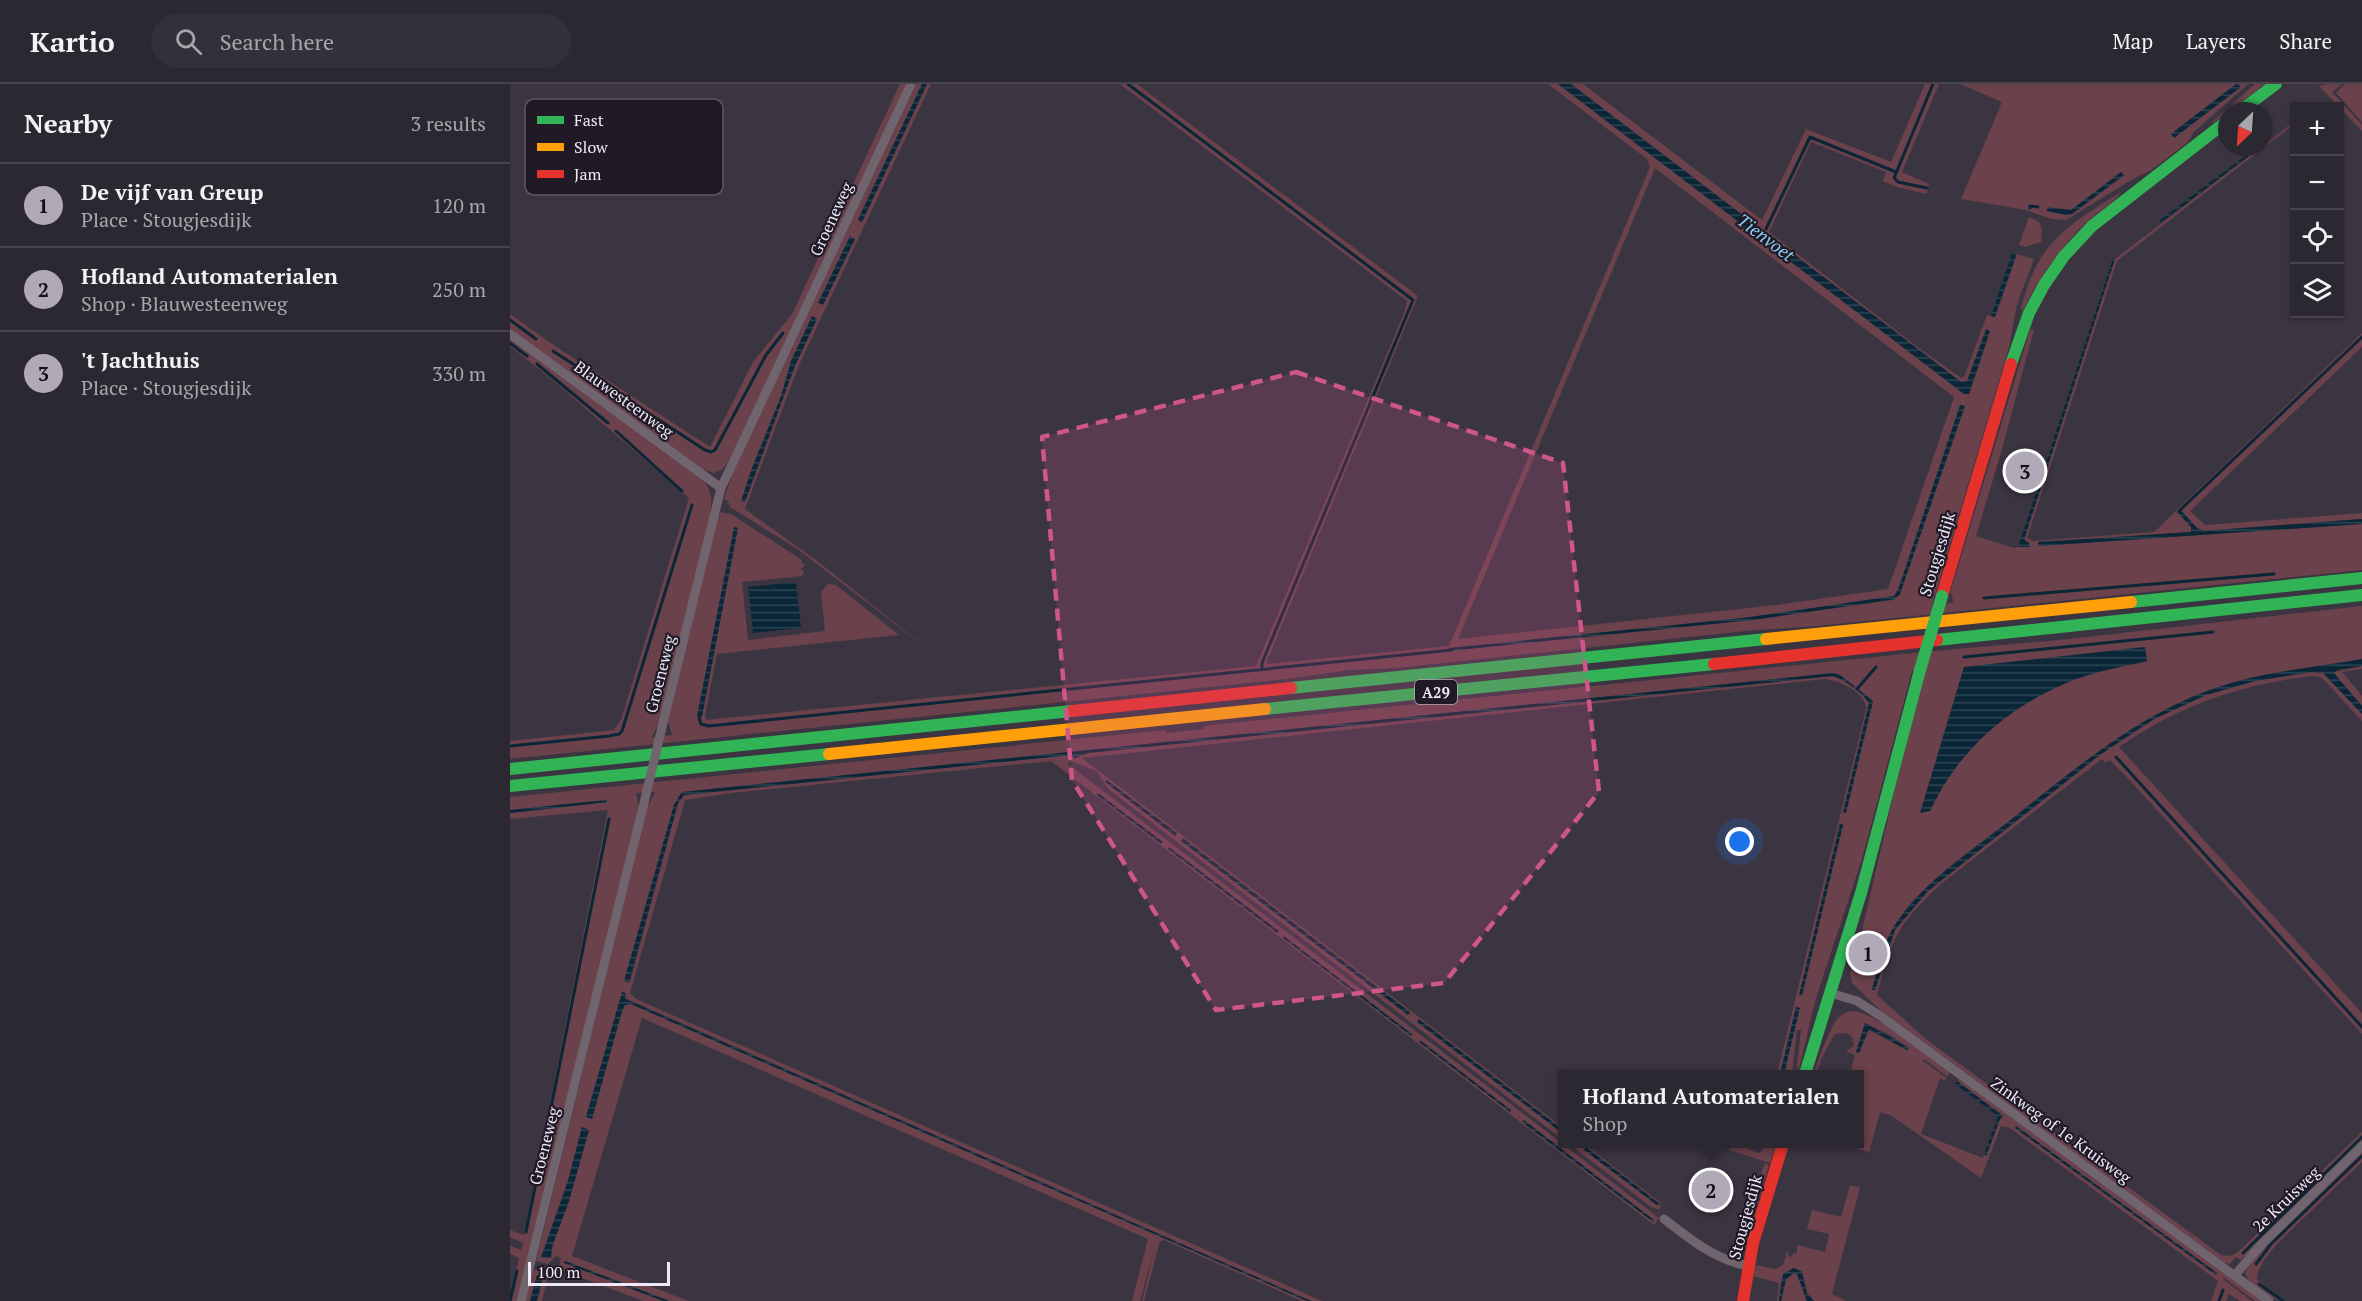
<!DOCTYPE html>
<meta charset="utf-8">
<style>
body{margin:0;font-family:"PT Serif",serif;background:#34303a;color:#f1f3f6}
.controls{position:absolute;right:18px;top:18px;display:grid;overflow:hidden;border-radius:0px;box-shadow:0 2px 4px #0004}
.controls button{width:54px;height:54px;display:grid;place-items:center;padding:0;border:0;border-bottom:2px solid #48444d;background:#2c2832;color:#f1f3f6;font:30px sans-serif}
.compass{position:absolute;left:1708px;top:18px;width:54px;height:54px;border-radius:50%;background:#2c2832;box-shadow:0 2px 4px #0004;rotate:205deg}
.scale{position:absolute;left:18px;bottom:15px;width:142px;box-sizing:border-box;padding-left:6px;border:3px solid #eee8f8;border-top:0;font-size:16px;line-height:21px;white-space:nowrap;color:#eee8f8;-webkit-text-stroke:4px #1f1a25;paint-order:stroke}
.you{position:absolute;left:1230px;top:758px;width:21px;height:21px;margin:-15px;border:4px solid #fff;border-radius:50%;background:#1a73e8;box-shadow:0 0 0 9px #1a73e833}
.badge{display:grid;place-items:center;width:39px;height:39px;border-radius:50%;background:#afa9b8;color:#111;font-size:20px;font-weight:700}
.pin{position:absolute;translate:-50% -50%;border:3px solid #fff;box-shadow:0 2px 6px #0006}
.popup{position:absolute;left:1048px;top:986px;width:306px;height:78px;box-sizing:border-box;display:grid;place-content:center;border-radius:0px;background:#2c2832;filter:drop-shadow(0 2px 4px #0005);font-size:20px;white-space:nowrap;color:#a6a6ac}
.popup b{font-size:22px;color:#f1f3f6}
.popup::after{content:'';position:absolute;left:50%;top:100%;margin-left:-12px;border:12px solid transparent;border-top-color:#2c2832}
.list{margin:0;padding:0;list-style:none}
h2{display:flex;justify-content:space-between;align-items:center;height:78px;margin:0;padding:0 24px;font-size:26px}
h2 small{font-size:20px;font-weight:400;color:#a6a6ac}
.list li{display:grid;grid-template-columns:39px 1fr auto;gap:18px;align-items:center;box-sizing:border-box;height:84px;padding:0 24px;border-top:2px solid #48444d}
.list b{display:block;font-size:22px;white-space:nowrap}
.list p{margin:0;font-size:20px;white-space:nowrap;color:#a6a6ac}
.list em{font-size:20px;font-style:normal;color:#a6a6ac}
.icon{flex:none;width:33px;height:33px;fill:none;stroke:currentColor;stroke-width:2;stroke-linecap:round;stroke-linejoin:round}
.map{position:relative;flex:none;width:1852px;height:1217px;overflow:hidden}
header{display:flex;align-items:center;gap:36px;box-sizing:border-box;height:84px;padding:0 30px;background:#2c2832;border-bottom:2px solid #48444d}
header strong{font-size:28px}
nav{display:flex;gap:33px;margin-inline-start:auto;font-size:21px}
.search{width:420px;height:54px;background:#34303a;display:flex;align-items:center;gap:15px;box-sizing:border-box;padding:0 21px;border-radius:33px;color:#a6a6ac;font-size:22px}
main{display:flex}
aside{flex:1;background:#2c2832}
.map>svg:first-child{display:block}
.grass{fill:#6b414b;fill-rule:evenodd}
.water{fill:url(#water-rules)}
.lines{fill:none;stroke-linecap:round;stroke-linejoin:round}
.stream{stroke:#0a2637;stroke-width:3}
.street{stroke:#70646e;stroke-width:9}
.fast{stroke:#30b455;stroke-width:12}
.slow{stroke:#ff9f0a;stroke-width:12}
.jam{stroke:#e5322d;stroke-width:12}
.street-bridge{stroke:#70646e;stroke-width:9}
.fast-bridge{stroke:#30b455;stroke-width:12}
.marked{fill:#cf568a;fill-opacity:0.2;stroke:#cf568a;stroke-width:4.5;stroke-dasharray:12 8;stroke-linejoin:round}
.labels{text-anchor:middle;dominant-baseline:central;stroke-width:4.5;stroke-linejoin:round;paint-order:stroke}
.shield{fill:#1f1a25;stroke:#b0aab9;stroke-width:1.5}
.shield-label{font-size:15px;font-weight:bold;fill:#eee8f8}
.street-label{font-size:16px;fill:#eee8f8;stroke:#1f1a25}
.water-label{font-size:18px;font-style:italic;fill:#8acbf6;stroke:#1f1a25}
.key{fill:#1f1a25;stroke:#5d5864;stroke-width:1.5}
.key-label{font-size:16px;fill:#eee8f8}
</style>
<header>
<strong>Kartio</strong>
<div class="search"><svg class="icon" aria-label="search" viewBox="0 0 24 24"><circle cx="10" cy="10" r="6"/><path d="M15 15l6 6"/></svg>Search here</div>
<nav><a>Map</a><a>Layers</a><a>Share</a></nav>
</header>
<main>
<aside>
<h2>Nearby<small>3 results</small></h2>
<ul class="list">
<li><span class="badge">1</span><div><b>De vijf van Greup</b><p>Place · Stougjesdijk</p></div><em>120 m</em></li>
<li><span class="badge">2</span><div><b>Hofland Automaterialen</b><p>Shop · Blauwesteenweg</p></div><em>250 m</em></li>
<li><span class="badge">3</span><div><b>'t Jachthuis</b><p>Place · Stougjesdijk</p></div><em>330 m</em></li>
</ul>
</aside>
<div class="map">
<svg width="1852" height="1217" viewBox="0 0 1852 1217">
<defs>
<pattern id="water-rules" width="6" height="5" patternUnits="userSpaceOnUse" patternTransform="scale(1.5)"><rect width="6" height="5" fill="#0a2637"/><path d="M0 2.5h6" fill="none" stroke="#2e4655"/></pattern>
</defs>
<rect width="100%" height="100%" fill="#3b3542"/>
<path class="grass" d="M390,0H397L221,373L213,385L204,389L192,385L0,245V230L45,262L200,363L243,278L282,230Z
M406,0H412L348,135L352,138L417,0H421L289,281L235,425L306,476L429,574L289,466L220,423L218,417L214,415L223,388Z
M610,0H627L908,212L757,577V580L939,562L1140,83L1137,75L1038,0H1048L1456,310H1459L1480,247L1457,297L1451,298L1061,0H1073L1252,136L1296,45L1381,78L1415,0H1429L1392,88L1419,100L1417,110L1390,104L1373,97L1376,88L1301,58L1259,148L1405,261L1451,294L1454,293L1477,231L1485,233L1507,170L1524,175L1507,220L1499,263L1422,521L1443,519L1442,510L1440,509L1520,246L1524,245L1492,365L1466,452L1504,464L1519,459L1514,456L1605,175L1784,38V40L1607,177L1517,454L1524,457L1644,448L1852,249V263L1680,427L1695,441L1852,429V435L1694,447L1687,444L1670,426L1668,428L1681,443L1682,448L1528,459L1529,462L1852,440V486L1307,542L1236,547L886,584L840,586L777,595L0,675V657L104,646L111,636L179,414L39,293L0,262V254L189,392C203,404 203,418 199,435L150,637L142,653L162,651L158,637L207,435L211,428L221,430L292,476L291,478L295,481L291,485L294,488L292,492L232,498L238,556L315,547L311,508L318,500L326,501L389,551L207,570L195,631L196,636L746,582L894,229L897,217ZM1145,84L1444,313L1378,505L1266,521L948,555ZM1451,321L1454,323L1390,510L1383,516L1242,536L939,565L1268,530L1384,512L1388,506Z
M1450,0H1726L1661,50L1731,2L1729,0H1738L1684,48L1677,59L1641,86L1623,95L1556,136L1541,135L1516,126L1451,115L1492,18ZM1614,91L1562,130L1556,131L1537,127L1538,124L1561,126Z
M1745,0H1755L1703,39V37Z
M1818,0H1832L1822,8L1852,41V47L1809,2Z
M1835,0H1852V38L1826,9Z
M1611,108C1606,118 1587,128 1577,138C1551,162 1529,194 1513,226L1511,225C1527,158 1557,142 1611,108Z
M1519,133L1529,138L1532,145L1531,158L1514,163L1509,161Z
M1852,522V575C1802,584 1748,588 1700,606C1624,633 1562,688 1499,737C1459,768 1413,798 1385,841C1373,860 1368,884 1362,905L1365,906L1385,846L1418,807L1591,670L1644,635L1696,611L1745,597L1801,588L1813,589L1852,630V637L1815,597L1810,593L1802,592C1728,601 1670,621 1609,663L1852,929V950L1613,689L1600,676L1595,679L1592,675L1431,800C1414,816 1397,832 1386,853C1377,871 1372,892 1367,911L1417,956L1711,1171L1721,1172L1729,1167L1852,1048V1059L1742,1167L1730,1176L1726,1173L1720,1180L1713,1178L1369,925L1342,899L1340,889L1347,866L1360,872L1362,868L1348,864L1381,721L1416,585L1402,587L1352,775L1306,914L1288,989L1287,980L1291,946H1287L1282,990H1274L1289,924L1286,923L1270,990H1267L1356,625C1356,608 1329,596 1314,595L572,674L1052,1043V1055L597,704L588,688L561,677L558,680L1149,1134L1144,1141L541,677L222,709L175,716L120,909L126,915L812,1217H801L115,914L116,909L76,1033L82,1034L112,927L115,921L121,920L797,1217H792L654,1156L650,1157L634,1217H632L645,1162L630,1217H622L638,1155L132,934L62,1172L179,1217H160L55,1177L54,1179L153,1217H133L48,1185L51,1174L46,1172L38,1180L26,1177L137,724L145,708L126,709L129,723L7,1217H0L9,1174L0,1170V1162L11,1166L13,1159L0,1153V1146L14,1151L98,726L0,735V729L97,718L96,716L0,726V713L595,652L655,646L656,649L694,645V642L730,638L1423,567L1550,556ZM1635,564L1637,577C1613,583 1588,587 1566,595C1501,620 1449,664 1420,727L1455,583ZM1323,589L1330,591L1363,617L1336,729L1333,728L1359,619C1353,609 1335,595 1323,592L578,669L565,674L560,671L174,711L168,719L120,898L115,897L164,721L172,708ZM1330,740L1333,741L1291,912ZM72,1043L79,1046L59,1117L43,1158L41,1174L31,1173L58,1097Z
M1852,582V585L1832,588L1852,612V622L1828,596L1824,588Z
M1341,927C1362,925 1421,974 1440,988L1438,993L1414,975L1413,977L1437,994L1435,997L1430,994L1411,1050L1473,1074L1474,1070L1477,1071L1490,1035L1493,1032L1447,997L1450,996L1753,1217H1745L1714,1194L1713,1195L1742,1217H1730L1719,1210L1716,1217H1701L1708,1197L1500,1044L1491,1042L1471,1094L1382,1032L1370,1028L1359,1068L1333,1060H1350V990H1340L1345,971L1336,967L1344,962L1342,953L1336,949L1325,950C1318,961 1312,973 1307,987H1305C1307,978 1322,940 1328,934C1332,930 1336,928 1341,927ZM1355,939L1380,951L1398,964L1396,966L1359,946L1349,969L1346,968ZM1506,1042L1707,1189V1190L1506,1044Z
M1059,1060H1074L1151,1119L1150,1126L1141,1123Z
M1220,1060H1228L1248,1069L1252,1067L1255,1060H1266L1260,1079L1219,1066Z
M1852,1065V1078L1767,1160L1754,1176L1748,1188L1747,1196L1775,1217C1762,1217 1738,1202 1735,1188L1750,1166Z
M1255,1079L1259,1081L1233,1169L1227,1173L1225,1169L1227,1159L1248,1092H1250Z
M1340,1101L1350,1103L1322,1210L1336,1217H1304L1297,1209L1292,1188L1284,1184C1269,1191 1270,1202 1269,1217H1267L1269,1199L1243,1192L1246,1181L1265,1185L1273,1181L1277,1168H1279L1278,1172L1282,1173L1283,1169L1286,1170L1288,1161L1315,1168L1319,1150L1297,1145L1302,1126L1331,1133Z
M27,1185L39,1188L32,1217H27L33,1194L27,1192L20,1217H15L23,1187Z
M1284,1189L1287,1190L1297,1217H1271L1276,1195Z"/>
<path class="water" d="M412,0H417L352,138L348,136Z
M1048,0H1061L1451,298L1457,297L1476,245L1480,247L1459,310H1454Z
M1726,0L1731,3L1664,54L1661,50Z
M1747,63H1751L1649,140L1650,136Z
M1611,88L1614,91L1562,130L1556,131L1537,127L1538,123L1561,126Z
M340,152L345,155L313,221L308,219Z
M1502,169L1506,171L1485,233L1481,232Z
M1603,174L1605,175L1514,456L1519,459L1520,463H1508Z
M302,232L307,235L285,282L235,418L231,417L242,384L271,312L281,277Z
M1450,321L1455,322L1390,510L1385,515L1242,536L939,567V564L1233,534L1384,512L1388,506Z
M1670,425L1687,444L1694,447L1852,435V440L1529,462L1528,458L1681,448V443L1667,428Z
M224,443L228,444L192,633L187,632Z
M286,498L291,544L243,549L238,503Z
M1635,563L1637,577C1613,582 1589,587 1566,595C1501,620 1449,664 1420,727L1410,729L1454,583Z
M1852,575V582L1827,586L1824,589L1852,622V630L1813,589L1801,588L1745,597L1696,611L1644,635L1591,670L1418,807L1385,846L1365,906H1362C1368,884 1373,860 1385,841C1411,801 1451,775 1488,746C1554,694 1620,635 1700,606C1748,588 1802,584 1852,575Z
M1323,589L1330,591L1363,617L1336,729L1333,728L1359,619C1353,609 1334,595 1322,592L578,669L565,674L560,671L174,711L168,719L119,898L114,897L164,721L172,708Z
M597,696L667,749L665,752L595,698Z
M588,709L653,758L651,760L587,711Z
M97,716V718L0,729V726Z
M1330,739L1333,741L1292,912L1289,911Z
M673,754L900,928L898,931L671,757Z
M659,763L769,847L767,849L658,765Z
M774,852L902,950L901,952L773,854Z
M112,908L116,909L115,915L801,1217H797L121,920L115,921L112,927L82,1035L76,1033Z
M1286,923L1290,924L1274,990H1270Z
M909,935L1052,1045V1049L907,938Z
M1355,939L1399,964L1397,966L1360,945L1357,948L1349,969L1346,968Z
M910,956L1001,1026L1000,1028L909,958Z
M1447,997L1493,1032L1490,1035L1476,1072L1474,1070L1488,1032L1445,1000Z
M1014,1036L1144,1136L1143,1138L1012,1038Z
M1506,1042L1707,1189L1706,1191L1505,1044Z
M72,1043L79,1046L59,1117L42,1163L41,1173L31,1174L58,1097Z
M1076,1063L1150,1120L1148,1122L1074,1066Z
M55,1177L159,1217H153L54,1179Z
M1284,1184L1292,1188L1297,1209L1304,1217H1297L1287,1190L1284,1189L1276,1195L1271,1217H1269L1273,1190Z
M27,1191L33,1193L27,1217H20Z"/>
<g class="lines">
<path class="stream" d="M618,0L903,216L752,579V585
M1417,104L1388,98L1384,94L1423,0
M1520,124V122L1528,123
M1256,145L1300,53L1386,88
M0,236L26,255
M0,259L17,272
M43,267L195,366L201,368L205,366L256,271L273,249
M27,280L98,339
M106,347L172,407
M1671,429L1669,427L1852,253
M1474,514L1764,490
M1454,573L1703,548
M1347,605L1366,583
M189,633L191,640L199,642L942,566
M0,662L99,652L109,650L112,647L182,421
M1606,673L1852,943
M16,1148L99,735
M1733,1169L1852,1053
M1746,1180L1761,1160L1852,1072
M1749,1200L1773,1217
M0,1217L7,1187
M1709,1217L1713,1206"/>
<path class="street" d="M0,250L211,404
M153,639L211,404L401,0
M1320,909L1347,917L1372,933L1759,1217
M1154,1135C1180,1155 1205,1176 1238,1182
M1725,1191L1750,1162L1852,1062
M11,1217L133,723"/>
<path class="fast" d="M1730,27L1766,0
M1501,280L1519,229L1534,201L1554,172L1582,142L1717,37
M1621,518L1852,494
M1427,556L1852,511
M781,604L1256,555
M755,625L1204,580
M0,685L562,627
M0,702L319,670
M1295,990L1351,809L1410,586"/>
<path class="slow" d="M1256,555L1621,518
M319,670L755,625"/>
<path class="jam" d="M1432,512L1501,280
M1204,580L1427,556
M562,627L781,604
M1233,1217L1243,1159L1273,1060"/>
<path class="street-bridge" d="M133,723L153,639"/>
<path class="fast-bridge" d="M1410,586L1432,512"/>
</g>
<path class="marked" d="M786,288L1053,379L1089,708L934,899L706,926L562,696L532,353Z"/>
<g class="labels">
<rect class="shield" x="905" y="596" width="42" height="24" rx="4.5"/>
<g class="shield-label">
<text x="926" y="608">A29</text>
</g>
<g class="street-label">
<text transform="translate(321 135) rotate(-65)">Groeneweg</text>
<text transform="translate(114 315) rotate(36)">Blauwesteenweg</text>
<text transform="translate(1427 470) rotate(-73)">Stougjesdijk</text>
<text transform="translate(150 590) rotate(-76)">Groeneweg</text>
<text transform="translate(1551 1046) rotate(36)">Zinkweg of 1e Kruisweg</text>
<text transform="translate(34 1062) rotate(-76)">Groeneweg</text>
<text transform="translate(1776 1115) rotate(-44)">2e Kruisweg</text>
<text transform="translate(1235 1133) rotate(-75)">Stougjesdijk</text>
</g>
<g class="water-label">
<text transform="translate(1256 153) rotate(37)">Tienvoet</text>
</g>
</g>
<rect x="15" y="15" width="198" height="96" rx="9" class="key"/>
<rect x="27" y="32" width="27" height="8" fill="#30b455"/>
<rect x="27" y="59" width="27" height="8" fill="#ff9f0a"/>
<rect x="27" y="86" width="27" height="8" fill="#e5322d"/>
<g class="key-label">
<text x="64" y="42">Fast</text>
<text x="64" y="69">Slow</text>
<text x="64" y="96">Jam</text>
</g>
</svg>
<div class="controls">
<button>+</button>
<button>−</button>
<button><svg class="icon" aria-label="locate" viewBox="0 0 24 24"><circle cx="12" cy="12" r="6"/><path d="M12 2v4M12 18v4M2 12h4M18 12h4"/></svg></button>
<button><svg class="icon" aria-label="layers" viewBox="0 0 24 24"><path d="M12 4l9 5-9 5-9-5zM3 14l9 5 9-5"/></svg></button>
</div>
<svg class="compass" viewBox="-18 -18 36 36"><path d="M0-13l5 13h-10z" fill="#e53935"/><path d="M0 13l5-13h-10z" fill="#a6a6ac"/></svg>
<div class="scale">100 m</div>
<div class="you"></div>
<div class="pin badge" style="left:1358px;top:869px">1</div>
<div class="pin badge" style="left:1201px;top:1106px">2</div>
<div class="popup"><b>Hofland Automaterialen</b>Shop</div>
<div class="pin badge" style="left:1515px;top:387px">3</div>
</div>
</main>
